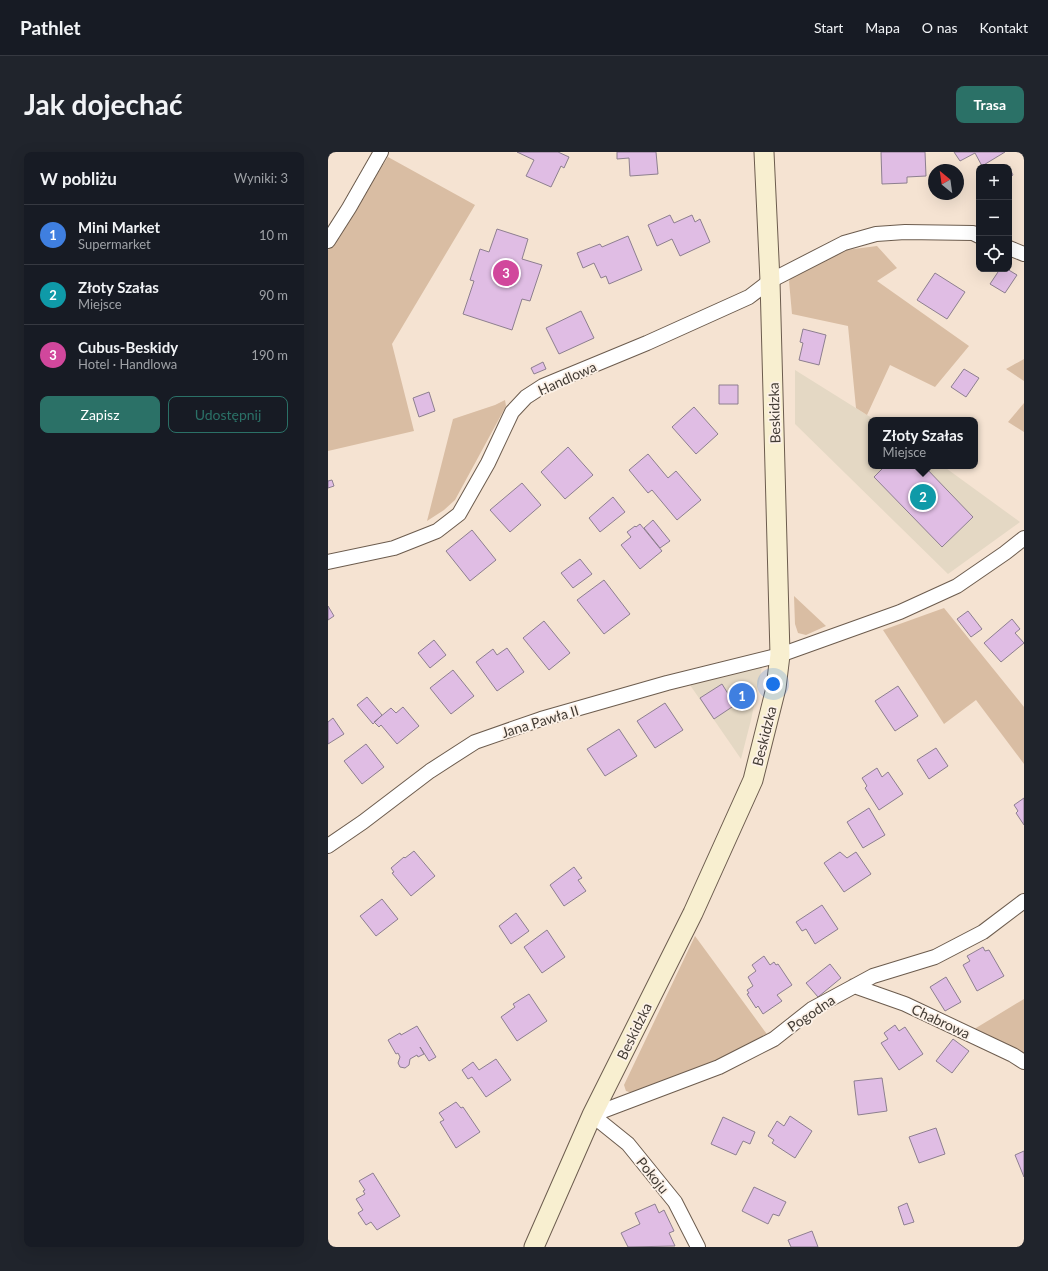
<!DOCTYPE html>
<html lang="pl">
<meta charset="utf-8">
<style>
body{margin:0;font-family:Lato,sans-serif;background:#20242c;color:#f1f3f6}
.controls{position:absolute;right:12px;top:12px;display:grid;overflow:hidden;border-radius:8px;box-shadow:0 4px 16px #0002}
.controls button{width:36px;height:36px;display:grid;place-items:center;padding:0;border:0;border-bottom:1px solid #363941;background:#171b24;color:#f1f3f6;font:20px sans-serif}
.compass{position:absolute;left:600px;top:12px;width:36px;height:36px;border-radius:50%;background:#171b24;box-shadow:0 4px 16px #0002;rotate:331deg}
.you{position:absolute;left:445px;top:532px;width:14px;height:14px;margin:-10px;border:3px solid #fff;border-radius:50%;background:#1a73e8;box-shadow:0 0 0 6px #1a73e833}
.badge{display:grid;place-items:center;width:26px;height:26px;border-radius:50%;background:#2b7167;color:#fff;font-size:13px;font-weight:700}
.pin{position:absolute;translate:-50% -50%;border:2px solid #fff;box-shadow:0 1px 4px #0006}
.popup{position:absolute;left:540px;top:265px;width:110px;height:52px;box-sizing:border-box;display:grid;place-content:center;border-radius:8px;background:#171b24;filter:drop-shadow(0 1px 3px #0005);font-size:13px;white-space:nowrap;color:#9ea1a6}
.popup b{font-size:15px;color:#f1f3f6}
.popup::after{content:'';position:absolute;left:50%;top:100%;margin-left:-8px;border:8px solid transparent;border-top-color:#171b24}
.list{margin:0;padding:0;list-style:none}
h2{display:flex;justify-content:space-between;align-items:center;height:52px;margin:0;padding:0 16px;font-size:17px}
h2 small{font-size:13px;font-weight:400;color:#9ea1a6}
.list li{display:grid;grid-template-columns:26px 1fr auto;gap:12px;align-items:center;box-sizing:border-box;height:60px;padding:0 16px;border-top:1px solid #363941}
.list b{display:block;font-size:15px;white-space:nowrap}
.list p{margin:0;font-size:13px;white-space:nowrap;color:#9ea1a6}
.list em{font-size:13px;font-style:normal;color:#9ea1a6}
.actions{display:flex;gap:8px;padding:12px 16px}
.actions a{flex:1;padding:9px 0;border:1px solid #2b7167;border-radius:8px;text-align:center;font-size:14px;color:#2b7167}
.actions .main{background:#2b7167;color:#fff}
.icon{flex:none;width:22px;height:22px;fill:none;stroke:currentColor;stroke-width:2;stroke-linecap:round;stroke-linejoin:round}
.map{position:relative;flex:none;width:696px;height:1095px;overflow:hidden;border-radius:8px}
header{display:flex;align-items:center;gap:24px;box-sizing:border-box;height:56px;padding:0 20px;background:#171b24;border-bottom:1px solid #363941}
header strong{font-size:19px}
nav{display:flex;gap:22px;margin-inline-start:auto;font-size:14px}
.intro{display:flex;align-items:center;justify-content:space-between;box-sizing:border-box;height:96px;padding:0 24px}
h1{margin:0;font-size:28px}
.button{padding:10px 18px;border-radius:8px;background:#2b7167;color:#fff;font-size:14px;font-weight:700}
main{display:flex;gap:24px;padding:0 24px}
aside{flex:1;background:#171b24;border-radius:8px;box-shadow:0 4px 16px #0002}
.map>svg:first-child{display:block}
.commercial{fill:#e4d8c4}
.green{fill:#d9bda3}
.building{fill:#e0bde4;stroke:#8d7f8f}
.lines{fill:none;stroke-linecap:round;stroke-linejoin:round}
.street-casing{stroke:#6c5c4e;stroke-width:16}
.secondary-casing{stroke:#6c5c4e;stroke-width:21}
.street{stroke:#fff;stroke-width:14}
.secondary{stroke:#f8efd0;stroke-width:19}
.labels{text-anchor:middle;dominant-baseline:central;stroke-width:3.5;stroke-linejoin:round;paint-order:stroke}
.street-label{font-size:14px;fill:#423b34;stroke:#fcf1e7}
</style>
<header>
<strong>Pathlet</strong>
<nav><a>Start</a><a>Mapa</a><a>O nas</a><a>Kontakt</a></nav>
</header>
<div class="intro"><h1>Jak dojechać</h1><a class="button">Trasa</a></div>
<main>
<aside>
<h2>W pobliżu<small>Wyniki: 3</small></h2>
<ul class="list">
<li><span class="badge" style="background:#3f7fe0">1</span><div><b>Mini Market</b><p>Supermarket</p></div><em>10 m</em></li>
<li><span class="badge" style="background:#0f9aa8">2</span><div><b>Złoty Szałas</b><p>Miejsce</p></div><em>90 m</em></li>
<li><span class="badge" style="background:#d1479c">3</span><div><b>Cubus-Beskidy</b><p>Hotel · Handlowa</p></div><em>190 m</em></li>
</ul>
<div class="actions"><a class="main">Zapisz</a><a>Udostępnij</a></div>
</aside>
<div class="map">
<svg width="696" height="1095" viewBox="0 0 696 1095">
<rect width="100%" height="100%" fill="#f5e3d2"/>
<path class="commercial" d="M467,218L547,268H543V314H615L692,370L620,422L467,272Z
M434,515L423,568L413,607L362,533Z"/>
<path class="green" d="M60,5L147,53L64,192L86,279L0,299V98Z
M549,94L569,116L549,129L641,194L607,235L562,213L539,263L528,256L520,174L464,162L461,129L464,124L518,98Z
M696,207V229L678,217Z
M177,248L178,254L127,348L116,358L99,369L125,267L167,253Z
M696,251V280L680,270Z
M466,444L498,474L478,483L470,481L467,472Z
M616,456L696,555V612L648,548L616,572L555,478Z
M367,784L441,885L390,911L304,941L298,939L296,933Z
M696,847V904L643,879Z"/>
<path class="building" d="M189,0H230L241,5L236,16L233,14L223,35L198,24L206,8Z
M289,0H328L330,22L302,24L301,6L289,7Z
M553,0H597L598,24L579,25V31L554,32Z
M626,0H677L654,14L647,1L632,9Z
M681,15L685,23L681,26Z
M342,63L346,71L364,63L367,70L372,67L382,90L352,104L344,87L329,94L320,73Z
M169,77L200,87L194,107L214,113L202,149L194,147L184,178L135,162L146,129L142,128L152,97L161,100Z
M300,84L314,118L281,132L278,124L273,126L266,111L255,116L249,101L272,92L274,95Z
M672,117H679L689,123L677,141L662,132Z
M607,121L637,140L619,167L589,148Z
M253,159L266,186L231,202L218,176Z
M475,177L498,183L491,213L471,208L475,191L472,190Z
M215,210L218,217L206,222L203,216Z
M636,217L651,226L638,245L623,235Z
M391,233H410V252H391Z
M101,240L107,259L91,265L85,246Z
M366,255L390,282L368,302L344,275Z
M240,295L265,323L237,347L213,320Z
M320,302L340,326L348,319L373,348L349,368L324,338L320,341L301,318Z
M557,314H596L645,365L614,395L546,325Z
M4,328L6,334L0,336V329Z
M194,331L213,353L182,380L162,358Z
M285,345L297,360L272,380L261,366Z
M325,368L342,389L332,396L316,376Z
M312,372L334,399L312,417L293,393L303,385L299,380L307,374L308,375Z
M144,378L168,408L142,429L118,399Z
M252,407L264,422L245,436L233,421Z
M276,428L302,462L276,482L249,448Z
M0,454L6,464L0,468Z
M640,459L654,477L643,485L629,467Z
M684,467L692,477L687,481L696,491L673,510L656,491Z
M216,469L242,501L221,518L195,486Z
M106,488L118,503L102,516L90,501Z
M179,496L196,520L169,539L148,510L165,497L169,503Z
M125,518L146,544L123,562L102,536Z
M394,532L407,553L386,567L372,546Z
M570,534L590,564L567,579L547,549Z
M39,545L54,563L45,572L29,553Z
M337,551L355,578L327,596L309,569Z
M75,555L91,574L69,592L53,573L51,575L46,570L63,556L68,561Z
M5,566L16,582L0,592V570Z
M291,577L309,604L277,624L259,597Z
M38,592L56,615L34,632L16,609Z
M608,596L620,614L601,627L589,608Z
M549,616L554,625L560,620L575,642L551,658L537,636L539,634L534,626Z
M696,646V673L688,661L690,659L686,653Z
M541,656L557,683L535,696L519,670Z
M86,699L107,724L83,744L64,721L66,720L63,716L76,705L77,706Z
M512,700L519,706L528,700L543,722L516,740L496,711Z
M246,715L254,726L250,728L258,739L236,754L222,733Z
M54,747L70,767L48,784L32,764Z
M494,753L510,777L487,792L478,777L474,779L468,770Z
M188,761L201,779L183,792L171,774Z
M219,778L237,805L214,821L196,795Z
M655,795L657,799L661,798L676,824L649,839L635,813L642,809L639,804Z
M436,804L442,813L446,810L448,813L450,812L464,833L449,843L454,849L435,862L430,854L428,856L419,842L421,841L419,838L425,834L420,825L428,819L424,813Z
M502,812L513,826L490,845L478,831Z
M618,825L633,850L617,859L602,835Z
M201,842L219,869L189,889L173,865L187,855L185,852Z
M567,873L571,879L577,875L595,902L571,918L553,891L560,887L556,881Z
M89,874L108,905L101,909L92,895L96,902L90,905L89,903L82,907L81,913L77,916L72,915L70,911L72,905L70,901L68,902L60,888L72,881L73,883Z
M625,887L641,899L624,921L608,909Z
M168,907L183,928L158,945L144,925L140,927L134,918L145,910L151,918Z
M554,926L559,959L530,963L526,929Z
M128,950L133,956L135,955L152,980L128,996L112,970L116,968L111,961Z
M462,964L484,979L467,1006L444,991L446,988L440,984L449,969L456,974Z
M395,965L427,980L422,992L415,989L408,1003L383,992Z
M608,976L617,1002L591,1011L581,985Z
M696,999V1025L687,1003Z
M45,1021L72,1064L49,1078L43,1070L38,1073L30,1061L35,1058L28,1047L37,1042L35,1039L37,1038L31,1029Z
M426,1035L458,1050L451,1064L445,1062L440,1072L414,1059Z
M579,1051L586,1070L576,1073L570,1055Z
M327,1052L331,1061L336,1058L346,1079L341,1081L347,1094L300,1095L293,1081L312,1072L307,1061Z
M484,1079L490,1095H463L460,1088Z"/>
<g class="lines">
<defs>
<path id="street" d="M0,89L21,56L53,0
M681,96L696,102
M0,410L66,396L109,379L131,362L160,311L184,260L198,245L215,234L319,191L421,145L442,129L516,91L548,82L577,80L645,81L651,84
M0,694L35,670L102,619L147,590L213,567L339,531L452,503L572,460L629,434L677,401L696,386
M526,834L577,852L685,903L696,910
M264,963L391,915L446,887L484,857L545,824L607,805L655,780L696,749
M264,963L300,992L347,1050L370,1095"/>
<path id="secondary" d="M206,1095L264,963L365,761L425,628L448,536L452,503L442,129L436,0"/>
</defs>
<use href="#street" class="street-casing"/>
<use href="#secondary" class="secondary-casing"/>
<use href="#street" class="street"/>
<use href="#secondary" class="secondary"/>
</g>
<g class="labels">
<g class="street-label">
<text transform="translate(239 226) rotate(-24)">Handlowa</text>
<text transform="translate(446 261) rotate(-92)">Beskidzka</text>
<text transform="translate(212 569) rotate(-17)">Jana Pawła II</text>
<text transform="translate(436 584) rotate(-76)">Beskidzka</text>
<text transform="translate(483 861) rotate(-34)">Pogodna</text>
<text transform="translate(613 869) rotate(25)">Chabrowa</text>
<text transform="translate(306 879) rotate(-64)">Beskidzka</text>
<text transform="translate(325 1023) rotate(51)">Pokoju</text>
</g>
</g>
</svg>
<div class="controls">
<button>+</button>
<button>−</button>
<button><svg class="icon" aria-label="locate" viewBox="0 0 24 24"><circle cx="12" cy="12" r="6"/><path d="M12 2v4M12 18v4M2 12h4M18 12h4"/></svg></button>
</div>
<svg class="compass" viewBox="-18 -18 36 36"><path d="M0-13l5 13h-10z" fill="#e53935"/><path d="M0 13l5-13h-10z" fill="#9ea1a6"/></svg>
<div class="you"></div>
<div class="pin badge" style="left:414px;top:544px;background:#3f7fe0">1</div>
<div class="pin badge" style="left:595px;top:345px;background:#0f9aa8">2</div>
<div class="popup"><b>Złoty Szałas</b>Miejsce</div>
<div class="pin badge" style="left:178px;top:121px;background:#d1479c">3</div>
</div>
</main>
